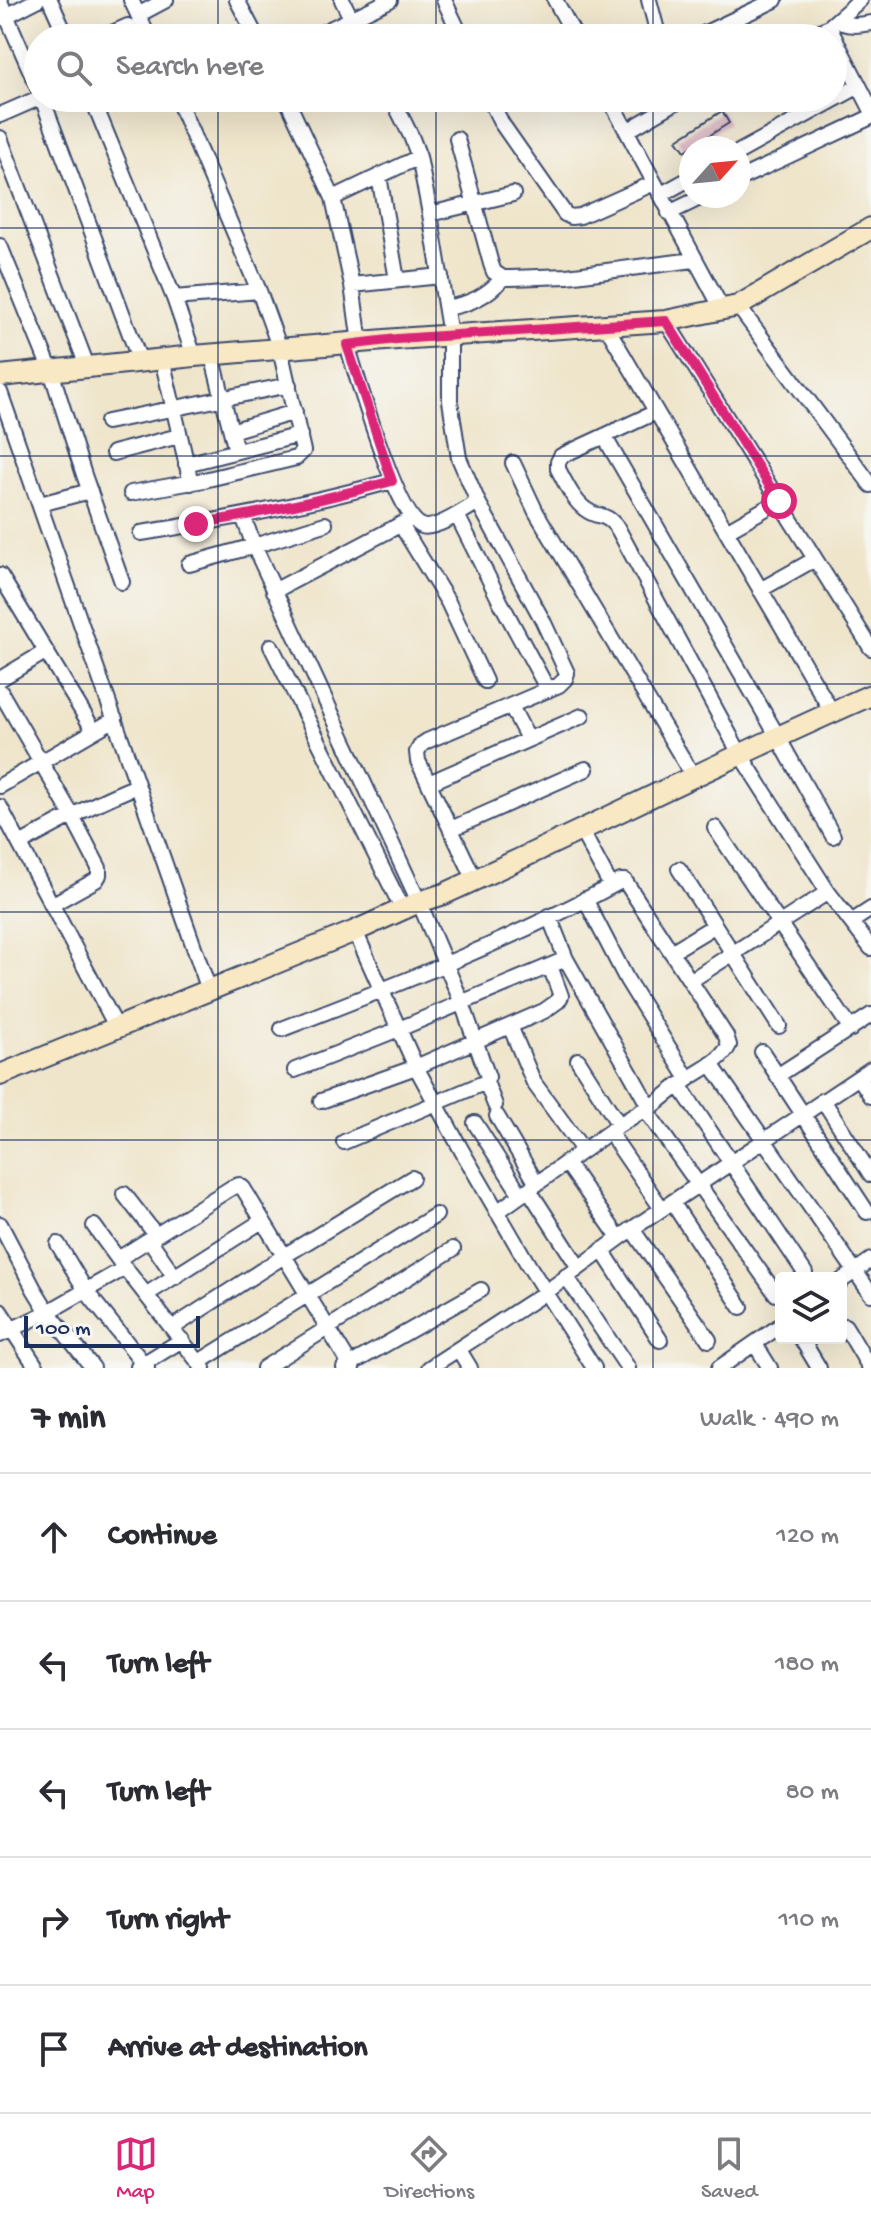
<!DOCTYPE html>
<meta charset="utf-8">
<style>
body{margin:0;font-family:"Gochi Hand",sans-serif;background:#f2f2f3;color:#2b2b33}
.controls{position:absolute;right:24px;bottom:24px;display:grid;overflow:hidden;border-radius:8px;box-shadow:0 8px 32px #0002}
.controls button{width:72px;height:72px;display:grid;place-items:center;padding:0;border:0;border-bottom:2px solid #e1e1e2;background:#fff;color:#2b2b33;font:40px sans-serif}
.compass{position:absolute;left:679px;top:136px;width:72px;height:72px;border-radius:50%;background:#fff;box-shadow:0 8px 32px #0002;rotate:63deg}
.scale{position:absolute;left:24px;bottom:20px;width:176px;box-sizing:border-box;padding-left:8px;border:4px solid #1b2f5e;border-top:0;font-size:22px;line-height:28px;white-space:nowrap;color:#1b2f5e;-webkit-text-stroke:6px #f6f6f2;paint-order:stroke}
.stop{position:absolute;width:24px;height:24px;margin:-18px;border:6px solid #db2777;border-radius:50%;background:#fff}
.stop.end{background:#db2777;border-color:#fff;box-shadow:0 2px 8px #0008}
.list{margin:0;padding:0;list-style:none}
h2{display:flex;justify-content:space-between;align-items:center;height:104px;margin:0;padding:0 32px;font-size:34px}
h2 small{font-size:26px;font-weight:400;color:#7c7c81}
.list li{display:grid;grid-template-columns:52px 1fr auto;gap:24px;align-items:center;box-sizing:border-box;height:128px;padding:0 32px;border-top:2px solid #e1e1e2}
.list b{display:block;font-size:30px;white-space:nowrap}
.list em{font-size:26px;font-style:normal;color:#7c7c81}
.icon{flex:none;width:44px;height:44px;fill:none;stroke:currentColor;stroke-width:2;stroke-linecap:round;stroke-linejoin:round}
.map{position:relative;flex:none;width:871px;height:1368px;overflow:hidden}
.search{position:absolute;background:#fff;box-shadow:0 8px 32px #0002;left:24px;right:24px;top:24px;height:88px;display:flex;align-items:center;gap:20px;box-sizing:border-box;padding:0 28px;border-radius:44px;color:#7c7c81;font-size:30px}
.sheet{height:744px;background:#fff}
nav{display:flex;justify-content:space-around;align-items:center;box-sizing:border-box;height:112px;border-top:2px solid #e1e1e2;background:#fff;font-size:22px;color:#7c7c81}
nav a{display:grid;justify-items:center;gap:4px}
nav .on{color:#db2777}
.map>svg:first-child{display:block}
.building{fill:#d49bb0}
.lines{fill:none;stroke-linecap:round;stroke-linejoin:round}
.minor-casing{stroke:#3b4a6e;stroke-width:18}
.secondary-casing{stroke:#3b4a6e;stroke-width:24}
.minor{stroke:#fff;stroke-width:14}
.secondary{stroke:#f8e8c3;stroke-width:20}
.route{stroke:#db2777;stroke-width:10}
.grid{fill:none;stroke:#1b2f5e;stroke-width:2;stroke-opacity:0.55}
</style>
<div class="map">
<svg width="871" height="1368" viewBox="0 0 871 1368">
<rect width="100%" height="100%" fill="#f6f6f2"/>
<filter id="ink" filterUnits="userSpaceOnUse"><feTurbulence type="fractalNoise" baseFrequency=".0125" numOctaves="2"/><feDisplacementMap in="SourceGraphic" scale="16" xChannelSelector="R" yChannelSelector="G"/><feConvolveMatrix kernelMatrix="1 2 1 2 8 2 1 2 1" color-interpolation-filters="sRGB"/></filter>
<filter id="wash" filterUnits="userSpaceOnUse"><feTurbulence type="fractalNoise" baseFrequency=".006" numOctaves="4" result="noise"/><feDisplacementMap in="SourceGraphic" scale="32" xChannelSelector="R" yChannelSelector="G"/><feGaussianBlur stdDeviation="1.8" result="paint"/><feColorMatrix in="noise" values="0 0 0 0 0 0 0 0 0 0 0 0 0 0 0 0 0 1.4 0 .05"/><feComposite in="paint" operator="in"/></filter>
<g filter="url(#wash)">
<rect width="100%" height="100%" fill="#efe5cb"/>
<g id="blocks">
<path class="building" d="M722,111L729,123L685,151L677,140Z"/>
</g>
</g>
<g filter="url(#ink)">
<use href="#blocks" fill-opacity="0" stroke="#3b4a6e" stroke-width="2"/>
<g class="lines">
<defs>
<path id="minor" d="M50,0L67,38
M131,0L149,38
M237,0L257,38
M342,0L361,38
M444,0L462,38
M555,0L576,38
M649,0L659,38
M0,1L38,88
M138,15L166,0
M2,18L37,0
M837,20C848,27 859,25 871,23
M829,27L871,109
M101,38L128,26
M311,38L390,0
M695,38L775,0
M805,38L829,27L860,0
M42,98L140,361
M92,98L174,298L194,356
M286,98L333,198L352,285L360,343
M392,98L411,136L419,157L430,214L450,335V401L459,458L478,502L543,621L567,673L565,679L559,685L427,741L421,745L417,752L418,761L475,880
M489,98L502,124L565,214L571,217L580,216L654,183
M609,98L722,309
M0,115L39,98
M627,131L683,98
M0,138L87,366
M457,139L491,264L494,272L503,278H511L567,276L694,260
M739,152L859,86
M379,176L397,280
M739,179L871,117
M660,195L691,178
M333,198L419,157
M669,213L704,196
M430,214L513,194
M0,246L51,371L84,475L122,582
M352,285L441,276
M174,298L259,291
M738,306L871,485
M446,308C470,304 487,296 503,278
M666,321L871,648
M605,324L832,712
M347,345C357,375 396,516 422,526C434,531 467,509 478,502
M212,355L236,451
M162,359L191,483
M0,392L209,990
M656,412L561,456L558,462V469C565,482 573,500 585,509C599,520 604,510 618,529L740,754L828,892L871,948
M107,422L289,385
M231,431L295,412
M604,436L778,737L833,836
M113,453L179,436
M513,463L536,512L693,776
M186,464L300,435
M131,493L204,480L296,458L303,451L280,349L259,291L177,98
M40,504L90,491
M457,515L500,601L548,690
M243,516L254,546L419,902L462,1003L488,1077L486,1082L344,1142
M401,525L448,602L485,681
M726,531L779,501
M141,533C225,520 309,504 392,481
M189,564L254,546L325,524
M0,575L94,731
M760,590L815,559
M274,591L409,520
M271,646L403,910
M0,679L45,652
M0,691L71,814L99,868V875L96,880L53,904
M511,706L528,739
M429,783L582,716
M0,786L115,719
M0,807L117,1028
M715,828L851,1029
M451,829L586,769
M581,830L611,886
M20,844C59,822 96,802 137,786
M679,869L779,1026
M585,899L627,980L688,1079
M549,916L566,959L650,1108
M851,922L871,909
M355,931L416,1067L462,1151L529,1266L594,1368
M671,952L714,926
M690,981L828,892
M510,1026L534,1083L583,1150
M282,1029C396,985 513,940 621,881H625L726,1036L729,1045C721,1062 700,1070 685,1081C673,1089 662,1099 650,1108L645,1109L619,1125L497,1212
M762,1052L867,1212
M578,1060L619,1125
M711,1064L871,1294
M295,1070L399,1029L566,959
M777,1076L871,1015
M859,1077L871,1096
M486,1082L495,1105
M679,1085L805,1273
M823,1100L871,1175
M321,1101L416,1067L544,1011L558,1001L561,996L550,966
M645,1109L776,1294
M497,1116L537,1184
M475,1123L521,1195
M610,1133L662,1209
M566,1162L619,1238
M529,1190L578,1266
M124,1194L156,1235
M672,1202L741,1307
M0,1224L34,1289L48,1312L93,1368
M94,1226L118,1259L203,1368
M632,1229L709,1340
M149,1239L175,1277
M58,1244L86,1291L147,1368
M602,1250L660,1340
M118,1259L231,1188L239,1185L243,1188L352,1368
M566,1276L628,1368
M841,1281L871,1260
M147,1294L262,1221
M0,1311L37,1368
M845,1326L870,1368
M172,1328L284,1256L412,1178
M0,1335L48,1312L125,1268
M801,1338L819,1368
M755,1344L770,1368
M459,1350L470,1368
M199,1362L436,1215
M138,1367L182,1340
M264,1368L453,1249
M344,1368L481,1290
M429,1368L546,1292L632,1229L871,1069
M719,1368L781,1325"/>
<path id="secondary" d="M0,376L194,356L397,339L666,321L738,306L871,228
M0,1075L355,931L419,902L444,894C587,829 727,758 871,695"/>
</defs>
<use href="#minor" class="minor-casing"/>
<use href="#secondary" class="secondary-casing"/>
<use href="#minor" class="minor"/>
<use href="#secondary" class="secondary"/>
</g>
</g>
<g class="lines" filter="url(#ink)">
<path class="route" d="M196,524C262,513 327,499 392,481L347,345L397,339L666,321L779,501"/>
</g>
<path class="grid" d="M218,0V38M436,0V38M653,0V38M218,98V1368M436,98V1368M653,98V1368M0,228H871M0,456H871M0,684H871M0,912H871M0,1140H871"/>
</svg>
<div class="controls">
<button><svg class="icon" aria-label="layers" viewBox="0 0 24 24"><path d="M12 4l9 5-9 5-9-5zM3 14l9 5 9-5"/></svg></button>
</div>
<svg class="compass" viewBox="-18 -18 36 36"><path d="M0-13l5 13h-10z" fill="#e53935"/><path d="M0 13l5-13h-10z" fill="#7c7c81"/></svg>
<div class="scale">100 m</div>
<div class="stop" style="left:779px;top:501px"></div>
<div class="stop end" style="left:196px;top:524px"></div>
<div class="search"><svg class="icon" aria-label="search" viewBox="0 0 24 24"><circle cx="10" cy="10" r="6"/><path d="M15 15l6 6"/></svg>Search here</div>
</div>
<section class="sheet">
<h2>7 min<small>Walk · 490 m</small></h2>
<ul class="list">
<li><svg class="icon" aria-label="ahead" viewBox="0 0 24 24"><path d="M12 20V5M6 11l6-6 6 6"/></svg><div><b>Continue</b></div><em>120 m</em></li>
<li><svg class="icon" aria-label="left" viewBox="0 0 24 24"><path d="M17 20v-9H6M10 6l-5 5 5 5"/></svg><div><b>Turn left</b></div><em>180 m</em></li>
<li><svg class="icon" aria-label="left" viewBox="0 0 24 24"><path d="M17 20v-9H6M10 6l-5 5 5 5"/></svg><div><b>Turn left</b></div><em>80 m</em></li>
<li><svg class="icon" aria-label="right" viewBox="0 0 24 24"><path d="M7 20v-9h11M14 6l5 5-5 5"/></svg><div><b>Turn right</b></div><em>110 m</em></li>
<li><svg class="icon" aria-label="arrive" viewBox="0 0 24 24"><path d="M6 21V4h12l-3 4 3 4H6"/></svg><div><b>Arrive at destination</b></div></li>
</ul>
</section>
<nav>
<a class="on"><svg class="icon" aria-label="map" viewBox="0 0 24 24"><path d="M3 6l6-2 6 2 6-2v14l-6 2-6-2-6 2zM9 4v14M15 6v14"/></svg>Map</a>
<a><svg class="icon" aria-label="directions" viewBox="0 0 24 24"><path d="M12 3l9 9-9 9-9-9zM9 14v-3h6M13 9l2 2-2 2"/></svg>Directions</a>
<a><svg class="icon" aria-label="saved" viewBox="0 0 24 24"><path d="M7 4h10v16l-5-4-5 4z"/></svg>Saved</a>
</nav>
